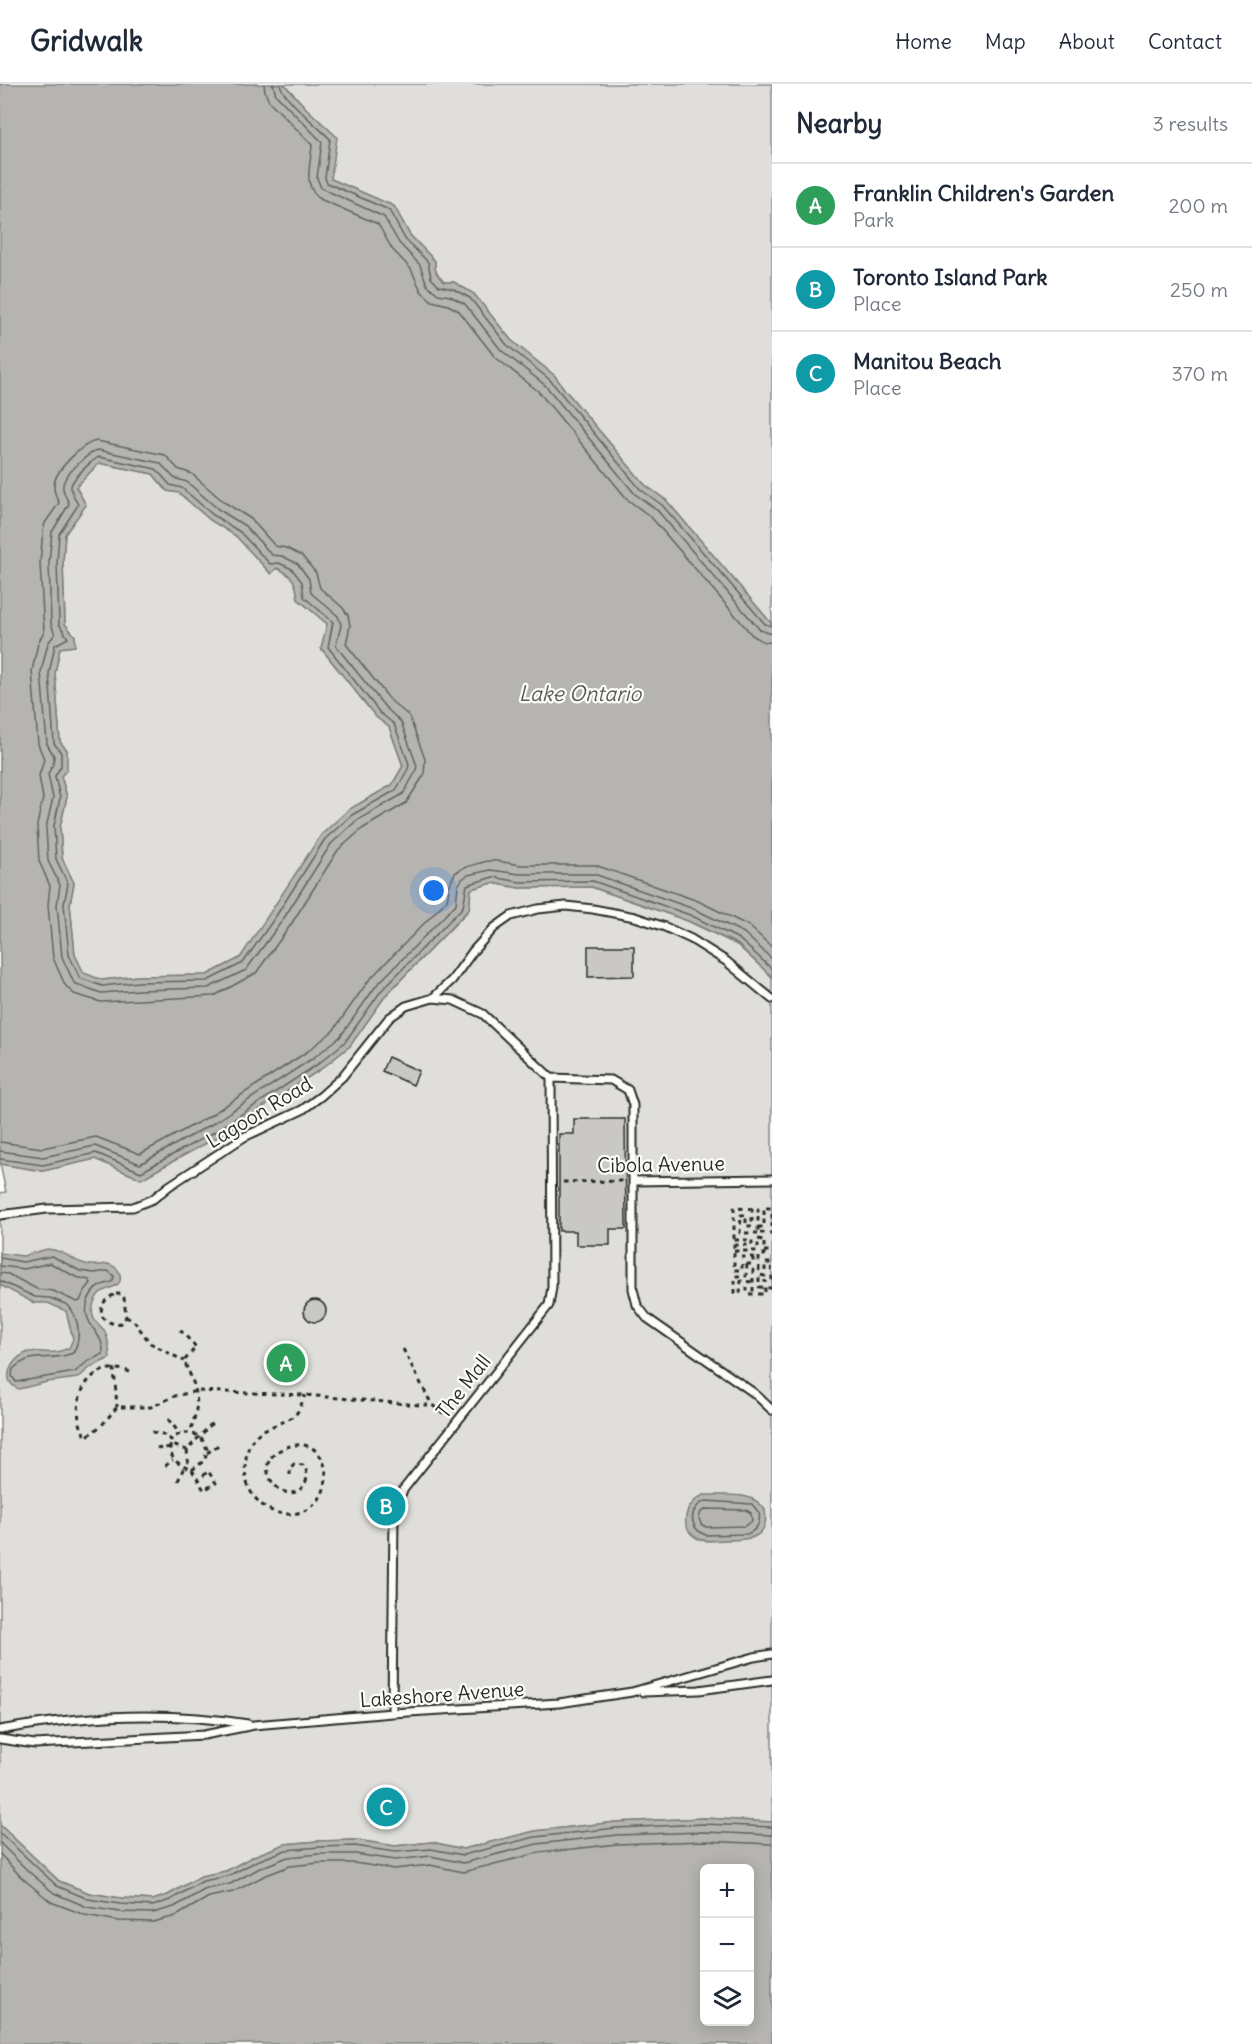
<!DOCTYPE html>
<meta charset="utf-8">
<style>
body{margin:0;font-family:Delius,sans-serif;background:#f6f6f7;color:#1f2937}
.controls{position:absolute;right:18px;bottom:18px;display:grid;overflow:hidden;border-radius:9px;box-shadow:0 3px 15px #0003}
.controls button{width:54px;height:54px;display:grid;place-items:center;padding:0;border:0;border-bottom:2px solid #e0e1e3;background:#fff;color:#1f2937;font:30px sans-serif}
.you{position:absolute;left:434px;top:807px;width:21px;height:21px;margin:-15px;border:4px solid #fff;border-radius:50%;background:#1a73e8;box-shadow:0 0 0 9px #1a73e833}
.badge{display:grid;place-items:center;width:39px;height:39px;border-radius:50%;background:#d93025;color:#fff;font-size:20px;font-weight:700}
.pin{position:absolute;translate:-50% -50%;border:3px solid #fff;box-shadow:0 2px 6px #0006}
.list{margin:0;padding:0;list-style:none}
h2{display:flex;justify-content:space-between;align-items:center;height:78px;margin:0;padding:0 24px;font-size:26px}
h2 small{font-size:20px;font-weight:400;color:#747a83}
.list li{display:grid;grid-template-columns:39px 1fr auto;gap:18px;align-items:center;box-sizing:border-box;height:84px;padding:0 24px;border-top:2px solid #e0e1e3}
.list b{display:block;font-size:22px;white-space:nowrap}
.list p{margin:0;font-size:20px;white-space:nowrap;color:#747a83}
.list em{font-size:20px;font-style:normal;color:#747a83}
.icon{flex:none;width:33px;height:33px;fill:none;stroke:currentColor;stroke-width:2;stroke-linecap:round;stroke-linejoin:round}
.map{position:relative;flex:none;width:772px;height:1960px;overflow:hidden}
header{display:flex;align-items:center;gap:36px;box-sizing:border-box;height:84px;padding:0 30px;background:#fff;border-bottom:2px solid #e0e1e3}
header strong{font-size:28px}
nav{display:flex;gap:33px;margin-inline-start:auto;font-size:21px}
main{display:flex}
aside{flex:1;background:#fff}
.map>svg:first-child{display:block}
.green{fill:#dfdeda;stroke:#858482;stroke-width:1.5}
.water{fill:#b5b4b1;stroke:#7e7d7b;stroke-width:1.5;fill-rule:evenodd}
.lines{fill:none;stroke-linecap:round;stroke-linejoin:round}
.shore{stroke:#626261;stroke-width:1.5}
.building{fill:#c9c8c4;stroke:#2b2b2b;stroke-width:1.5}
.service-casing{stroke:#2b2b2b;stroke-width:11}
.path{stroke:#2b2b2b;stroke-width:3;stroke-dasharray:4.5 4.5;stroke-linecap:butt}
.service{stroke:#fdfcf7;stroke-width:7}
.labels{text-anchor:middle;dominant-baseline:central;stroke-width:4.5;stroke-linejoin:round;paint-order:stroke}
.street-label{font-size:20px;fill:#2b2b2b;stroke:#fdfcf7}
.water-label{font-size:21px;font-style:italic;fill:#5b5b5a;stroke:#fdfcf7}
</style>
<header>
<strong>Gridwalk</strong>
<nav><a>Home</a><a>Map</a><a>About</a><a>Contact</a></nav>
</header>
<main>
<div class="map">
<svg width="772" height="1960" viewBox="0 0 772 1960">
<rect width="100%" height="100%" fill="#fdfcf7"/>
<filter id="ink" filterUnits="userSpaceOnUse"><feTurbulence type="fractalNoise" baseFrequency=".0167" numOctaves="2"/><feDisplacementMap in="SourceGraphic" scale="12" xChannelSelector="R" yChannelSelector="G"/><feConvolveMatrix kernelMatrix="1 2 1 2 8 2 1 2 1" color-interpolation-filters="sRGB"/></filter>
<g filter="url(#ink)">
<path class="green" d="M284,0H772V540L666,416L645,401L565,306L555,292L511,256L474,210L454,198H444C437,191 434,187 435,177L410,151L394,122L331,95L305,23Z
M99,379L153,390L167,407L178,408L210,436L236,452L270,489L277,484C294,492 296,498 298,515L328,540L321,564L376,633L389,643L403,682L392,701L348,726L240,874L207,891L138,892L102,896L84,890L75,871L70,820L74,799L62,774L60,743L67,713L61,692L67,666L60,658L55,589L60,563L74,562L75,552L65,540L63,478L65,450L86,421L76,403Z
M493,799L519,804L591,803L688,837L737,861L772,893V1738L704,1734L616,1738L535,1747L463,1765L432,1758L395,1762L356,1756L318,1757L285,1760L254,1772L226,1787L201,1792L168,1811L153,1816L121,1814L89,1809L59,1797L0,1741V1109L6,1108L0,1080L43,1087L95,1075L141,1095L219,1052L321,985L350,962L386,911L469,826L471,805Z"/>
<path class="water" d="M0,0H284L305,23L337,53L331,95L394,122L410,151L435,177C434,187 437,191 444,198H454L474,210L511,256L555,292L565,306L645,401L666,416L772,540V893L737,860L688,837L592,803L519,804L493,799L471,805L469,825L386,911L350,962L321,985L219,1052L141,1095L95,1075L43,1087L0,1080ZM99,379L153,390L167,407L179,409L210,436L236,452L271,490L277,484C294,492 296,498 298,515L327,540L321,564L376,633L389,643L403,682L392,701L348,726L321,751L240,874L207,891L138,892L102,896L84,889L75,871L70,820L74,799L62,774L60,743L67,713L61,692L67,686V666L60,658L55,589L60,564L75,562V552L65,540L63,478L65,450L86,421L76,403Z
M47,1165C73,1167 74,1186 108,1180C113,1182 117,1183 119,1188C126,1204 107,1203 100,1209C96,1213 94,1217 93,1222C90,1235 97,1238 104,1246C109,1254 109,1266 110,1274L91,1283L78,1294L47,1298L19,1305C0,1298 10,1276 26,1269C34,1265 46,1270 55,1268C59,1268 64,1266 69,1264L73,1255L66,1227L48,1219H34L0,1201V1169L23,1172Z
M704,1411C725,1412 753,1406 765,1426C770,1456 747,1456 725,1456C716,1456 705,1459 697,1454C677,1443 686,1418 704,1411Z
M704,1734L772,1738V1960H0V1741L59,1797L89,1809L121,1814L153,1816L168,1811L201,1792L226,1787L254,1772L285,1760L318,1757L356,1756L395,1762L432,1758L463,1765L535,1747L616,1738ZM704,1784H750V1938H704Z"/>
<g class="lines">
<path class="shore" d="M264,0L265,8L269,17L312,61C311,81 301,103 322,116L378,140L392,165L411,185L421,207L432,217L448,221L459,227L495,273L538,307L628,416L651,433L752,551L762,557L772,559
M273,0L276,11L322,58L317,94L321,104L384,133L399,159L420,181L427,201L438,210L450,212L465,220L501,266L545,301L635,410L657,426L760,546L772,550
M280,0C282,14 319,43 330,55L325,94L327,99L389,126L405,155L428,178L431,194L439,202L453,205L470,214L507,261L550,296L640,405L662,421L765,540L772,542
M97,357L165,371L178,385L192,390L224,418L251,435L275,462L286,464L302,472L316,489L320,504L342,523L348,531L350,542L346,560L391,617L409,632L425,675L424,691L406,719L362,745L338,766L290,842L256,889L214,912L101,918L74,910L65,901L53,874L48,821L50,802L39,777L37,741L43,714L39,692L44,675L38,660L32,587L38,559L44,548L40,479L43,447L45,439L59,419C57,413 53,408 54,401C55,386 83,359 97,357Z
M98,366L160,379L174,394L187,398L218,425L245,442L272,471L282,472L298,480L309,495L311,509L338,532L341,541L336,562L385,623L401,638L417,682L415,689L403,710L356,737L331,760L282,837L246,886L208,904L139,906L101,909L74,899L62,873L57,821L60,801L48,777L46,744L53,714L48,690L53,680L54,672L47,660L41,588L48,559L55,550L51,540L49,478L52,448L69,420C67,414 62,408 63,401C64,391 89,368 98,366Z
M99,373L156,385L170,401L182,404L213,431L240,448L270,480L279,479L292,485L302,498L304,513L333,538L328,563L380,629L394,640L409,680L408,685L396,706L352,731L325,755L276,832L243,879L207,897L139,898L102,902L80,894L69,871L64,820L68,800L56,775L54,742L60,714L55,692L61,682V669L54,659L49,589L55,561L68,554L59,540L57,478L59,450L78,421C76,416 70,407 71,402C72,395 93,375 99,373Z
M0,1058L42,1064L96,1053L140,1070L208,1033L308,967L333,947L369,896L447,816L450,800L455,789L463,784L487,777H496L521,781H595L698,817L749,842L772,863
M0,1067L43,1073L95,1062L140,1080L212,1040L313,974L340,953L376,902L456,820L458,802L462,795L468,791L490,786L520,790H594L694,825L744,849L772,875
M0,1075L43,1081L96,1069L141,1088L216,1047L318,980L345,958L381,907L463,823L467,801L493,793L520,798L593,797L690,831L739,855L772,885
M0,1174L23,1178L52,1172L80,1187L94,1189L108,1187L114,1192L113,1197C109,1200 105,1199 100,1202C94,1205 90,1211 88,1217C80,1241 105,1248 103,1270L87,1278L75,1288L16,1298L12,1292L13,1285C33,1266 49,1279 73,1269C82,1254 79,1234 68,1221L50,1214L35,1213L0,1197
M0,1182L24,1185L50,1179L76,1193L89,1196L91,1199L84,1208L80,1217L77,1218L53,1207L37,1205L8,1190L0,1189
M706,1417L752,1420L759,1429C761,1439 757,1446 747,1450L706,1451C688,1445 688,1423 706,1417Z
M707,1425L746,1426L751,1429L752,1437L745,1442L706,1443L701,1440L699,1434L701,1428Z
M0,1749L57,1802L88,1815L120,1820L153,1822L170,1816L203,1797L228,1792L257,1777L286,1766L319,1763L355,1762L395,1768L431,1765L463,1771L535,1753L616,1744L704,1740L772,1743
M0,1759L28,1787L54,1809L87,1823L120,1828L153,1829L174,1823L206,1805L230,1800L260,1784L288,1773L319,1770H355L395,1776L431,1772L463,1779L537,1760L617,1751L704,1748L772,1751
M0,1770L21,1793L51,1818L85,1831L119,1837L153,1838L176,1832L209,1813L233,1808L264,1792L290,1782L320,1779H354L394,1785L430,1781L463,1788L538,1769L617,1760L704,1757L772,1760"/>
</g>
<path class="building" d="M588,862H634V892L588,893Z
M388,973L419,987L413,1001L382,987Z
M574,1035H625L626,1145H610V1161H576V1147H559V1050H574Z
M304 1227a11 11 0 1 1 22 0a11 11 0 1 1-22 0Z"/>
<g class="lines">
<defs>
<path id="service" d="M433,914L453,916L483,930L551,994L611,996L628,1006L633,1021V1205L637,1221L647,1234L754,1309L772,1326
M634,1097L772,1095
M0,1131L47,1125L133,1123L153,1115L169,1102L244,1053L302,1026L321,1012L342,993L389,934L406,922L433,914L452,896L473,867L494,844L511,832L538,825L566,822L593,825L635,833L665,843L691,855L726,877L772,915
M643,1608L699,1606L772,1596
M392,1629L394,1428L403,1406L549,1221L552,1203L551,994
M0,1646C81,1631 167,1627 248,1640
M0,1655L35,1660L204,1651L254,1641L392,1629L559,1619L632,1608L754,1573L772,1570"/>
</defs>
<use href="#service" class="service-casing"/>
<path class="path" d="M563,1098L623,1097
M752,1124V1142H746V1131H741L740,1149H758
M772,1130V1143
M758,1143H764V1124H772
M734,1161H752V1156H734
M734,1167H758V1155L764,1156V1173
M764,1167H772
M741,1173H759V1186H753V1210
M753,1173V1180H742V1186H734V1124L758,1125V1149H771V1156
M747,1180L746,1192H735V1209H740L741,1197L753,1198
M747,1203V1210H765V1196
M772,1204L759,1203V1191L765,1192V1179H771L772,1197
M116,1210H121L124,1214L126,1233L121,1239C113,1241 106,1238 101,1231C101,1219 106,1214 116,1210Z
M126,1233L134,1237L150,1259L184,1277
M180,1246L196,1263L184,1277C198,1308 201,1315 190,1349
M403,1265L432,1321
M114,1284L117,1323
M130,1288C89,1272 65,1319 86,1353L102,1341L117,1323H151L175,1312L197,1307L305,1311L419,1321H432L447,1332
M168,1335L180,1350
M152,1348L162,1350L171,1356C180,1347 190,1348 201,1353L207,1365L205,1376L192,1386C177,1380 167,1374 171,1356
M157,1363L161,1365L175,1362L187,1366L214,1337
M187,1366L189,1384
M207,1369L220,1360
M165,1382L173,1376
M192,1386L204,1406L216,1399L208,1387L203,1392
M290,1391V1384L294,1380L303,1381C307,1386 308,1391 306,1397C291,1431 244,1383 282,1365C336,1340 344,1433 285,1430C274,1429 264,1424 257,1416C245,1403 243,1386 247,1369C254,1340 277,1345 295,1331C300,1326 302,1318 305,1311
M178,1397L184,1383"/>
<use href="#service" class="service"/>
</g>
</g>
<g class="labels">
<g class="street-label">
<text transform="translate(259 1028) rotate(-31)">Lagoon Road</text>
<text transform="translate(661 1080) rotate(-1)">Cibola Avenue</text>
<text transform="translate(463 1302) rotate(-52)">The Mall</text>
<text transform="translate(442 1610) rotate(-4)">Lakeshore Avenue</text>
</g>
<g class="water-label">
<text x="580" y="609">Lake Ontario</text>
</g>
</g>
</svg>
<div class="controls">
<button>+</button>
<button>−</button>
<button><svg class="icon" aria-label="layers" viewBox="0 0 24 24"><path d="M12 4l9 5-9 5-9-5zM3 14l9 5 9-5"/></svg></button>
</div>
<div class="you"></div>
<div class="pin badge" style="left:286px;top:1279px;background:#2e9e5b">A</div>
<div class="pin badge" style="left:386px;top:1422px;background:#0f9aa8">B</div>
<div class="pin badge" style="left:386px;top:1723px;background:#0f9aa8">C</div>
</div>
<aside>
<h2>Nearby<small>3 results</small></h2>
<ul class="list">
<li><span class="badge" style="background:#2e9e5b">A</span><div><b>Franklin Children's Garden</b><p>Park</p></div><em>200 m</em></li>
<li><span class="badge" style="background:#0f9aa8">B</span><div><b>Toronto Island Park</b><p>Place</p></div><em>250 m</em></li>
<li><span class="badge" style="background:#0f9aa8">C</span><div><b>Manitou Beach</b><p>Place</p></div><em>370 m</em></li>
</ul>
</aside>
</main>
